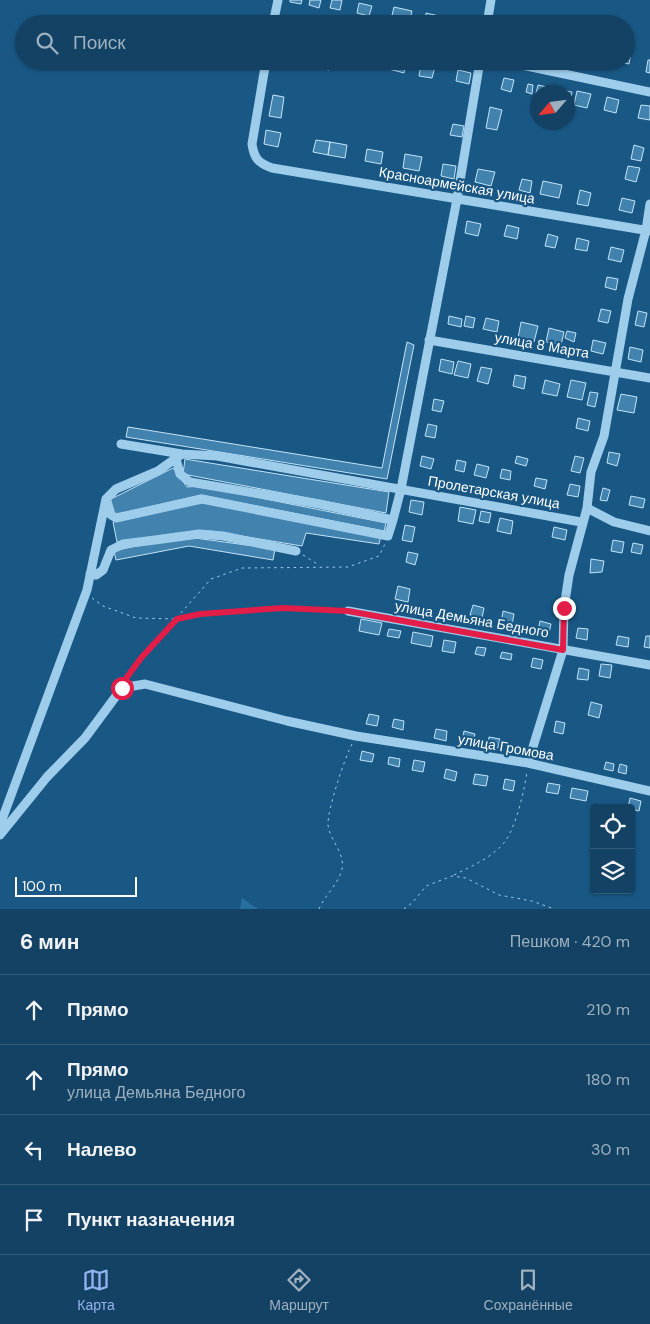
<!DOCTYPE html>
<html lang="ru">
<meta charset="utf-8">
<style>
body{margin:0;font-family:"DM Sans",sans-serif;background:#1c496a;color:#f1f3f6}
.controls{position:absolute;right:15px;bottom:15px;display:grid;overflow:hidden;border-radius:5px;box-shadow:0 1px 4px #0004}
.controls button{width:45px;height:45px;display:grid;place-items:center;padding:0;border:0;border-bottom:1px solid #325b78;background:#134264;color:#f1f3f6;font:25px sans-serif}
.compass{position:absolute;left:530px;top:85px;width:45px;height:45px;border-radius:50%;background:#134264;box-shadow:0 1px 4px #0004;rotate:242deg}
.scale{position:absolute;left:15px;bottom:12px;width:122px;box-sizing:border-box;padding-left:5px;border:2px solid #fff;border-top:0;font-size:14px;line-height:18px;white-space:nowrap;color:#fff;-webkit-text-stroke:4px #195885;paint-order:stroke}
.stop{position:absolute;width:15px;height:15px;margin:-11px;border:4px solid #e11d48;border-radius:50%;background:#fff}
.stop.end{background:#e11d48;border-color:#fff;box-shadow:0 1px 5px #0008}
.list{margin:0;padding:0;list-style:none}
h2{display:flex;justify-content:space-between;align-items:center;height:65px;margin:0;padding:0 20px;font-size:21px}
h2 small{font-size:16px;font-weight:400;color:#9db0bf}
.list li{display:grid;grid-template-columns:32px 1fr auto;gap:15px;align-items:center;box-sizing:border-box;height:70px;padding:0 20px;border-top:1px solid #325b78}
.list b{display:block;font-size:19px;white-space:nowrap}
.list p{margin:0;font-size:16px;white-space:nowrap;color:#9db0bf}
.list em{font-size:16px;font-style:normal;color:#9db0bf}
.icon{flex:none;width:28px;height:28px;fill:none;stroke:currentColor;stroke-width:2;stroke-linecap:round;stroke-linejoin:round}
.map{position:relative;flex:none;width:650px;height:909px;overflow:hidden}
.search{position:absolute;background:#134264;box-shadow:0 1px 4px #0004;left:15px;right:15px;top:15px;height:55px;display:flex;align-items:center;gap:12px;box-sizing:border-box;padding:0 18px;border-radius:28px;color:#9db0bf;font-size:19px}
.sheet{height:345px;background:#134264}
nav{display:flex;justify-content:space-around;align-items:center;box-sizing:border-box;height:70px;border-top:1px solid #325b78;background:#134264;font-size:14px;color:#9db0bf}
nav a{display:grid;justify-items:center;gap:2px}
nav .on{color:#95b2f1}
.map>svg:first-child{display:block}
.green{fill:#2771a2}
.building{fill:#4182ae;stroke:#c3e4f9}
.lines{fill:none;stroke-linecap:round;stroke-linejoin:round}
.path{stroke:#9ecdec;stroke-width:1;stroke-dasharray:2.5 4;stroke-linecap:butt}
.minor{stroke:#9ecdec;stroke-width:9}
.route{stroke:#e11d48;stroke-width:6}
.labels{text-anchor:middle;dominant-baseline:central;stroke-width:4.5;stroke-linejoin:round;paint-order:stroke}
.street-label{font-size:14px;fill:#fff;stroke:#195885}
</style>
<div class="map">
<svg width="650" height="909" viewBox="0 0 650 909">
<rect width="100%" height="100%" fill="#195885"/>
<path class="green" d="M242,898L258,909H240Z"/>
<path class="building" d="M290,0H302L301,4L290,2Z
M310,0H321L319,8L309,5Z
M332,0H342L340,10L330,8Z
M359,3L372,6L369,16L357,13Z
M394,7L412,11L409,24L391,20Z
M426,13L448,18L447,24H424Z
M469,17L482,20L481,24H467Z
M512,18L523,20L522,24H511Z
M626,52L631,53L629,64L614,61H626Z
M648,60H650V73L646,72Z
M277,61H287L286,68L276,66Z
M316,61H331L329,70L315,67Z
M391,61H406L404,73L389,69Z
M421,64L435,67L432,78L419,76Z
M458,70L471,73L469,84L456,81Z
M504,78L514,80L511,92L501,89Z
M528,84L533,85L532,94L526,92Z
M538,85L552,88L550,92H538V98L535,97Z
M558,89L572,92L570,104H568V92H557Z
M577,91L591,94L587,108L574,105Z
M273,95L284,97L281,118L269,116Z
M535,97L538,98V109L533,108Z
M607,97L619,100L616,113L604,110Z
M641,105L650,106V120L638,118Z
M490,107L502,110L497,130L486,128Z
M453,124L464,126L462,137L450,135Z
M266,130L281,133L278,147L264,144Z
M316,140L330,142L328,155L313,152Z
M330,142L347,145L345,158L328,155Z
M634,145L644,148L641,161L631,159Z
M367,149L383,152L381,164L365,161Z
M405,154L422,157L419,171L403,168Z
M443,164L456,166L454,179L441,176Z
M628,166L640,168L636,182L625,179Z
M478,169L495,172L491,186L475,182Z
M522,179L532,181L530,193L519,190Z
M543,181L562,185L559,198L540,194Z
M580,190L591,193L588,206L577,204Z
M622,198L635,201L632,213L619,210Z
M467,221L481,224L478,236L465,233Z
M507,225L519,228L517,239L504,236Z
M548,234L558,237L555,248L545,246Z
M577,238L589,241L587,251L575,249Z
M611,247L624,250L621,262L608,259Z
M607,277L618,279L616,290L605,287Z
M601,309L611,311L608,323L598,321Z
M638,311L647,313L644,327L635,325Z
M449,316L462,319L461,327L448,324Z
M466,316L475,318L473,328L464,326Z
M486,318L499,321L497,332L483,329Z
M521,322L538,326L534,342L518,338Z
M549,328L564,332L561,345L546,342Z
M567,331L576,333L574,342L565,338Z
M593,340L606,343L603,354L591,351Z
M407,342L414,345L387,479L126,437L128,427L382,468Z
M630,347L643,350L641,362L628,359Z
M441,359L454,362L452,374L439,371Z
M458,361L471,364L468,378L454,375Z
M481,367L492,369L488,384L477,381Z
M515,375L526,377L524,389L513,386Z
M545,380L560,384L557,396L542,393Z
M571,380L586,383L582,400L567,397Z
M590,392L598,393L595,407L587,405Z
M621,394L637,397L634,413L617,410Z
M434,399L444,401L441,412L432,410Z
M578,418L590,421L588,431L576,428Z
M428,424L437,426L435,438L425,436Z
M609,452L620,454L617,466L607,463Z
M422,456L434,459L431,469L420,466Z
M517,456L528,459L526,466L515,463Z
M575,456L584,458L580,473L571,471Z
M185,459L389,492L386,513L183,474Z
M457,460L466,462L464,472L455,470Z
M477,464L489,467L486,478L474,475Z
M173,468L187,487L200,486L386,523L384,531L201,495L115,515L109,500Z
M502,469L511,471L510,480L500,478Z
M536,478L547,480L545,489L534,486Z
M570,484L580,486L578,497L567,495Z
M603,488L610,490L607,501L600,500Z
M631,496L645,499L643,508L629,505Z
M411,500L424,502L422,515L409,512Z
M203,502L381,535L379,544L306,533L302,546L211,531L117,542L113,522Z
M460,507L476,510L473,524L458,521Z
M481,511L491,513L489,523L479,521Z
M500,518L513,521L511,534L497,531Z
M405,525L415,527L412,542L402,540Z
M554,527L567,530L565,540L552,537Z
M195,538L275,549L273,560L189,546L116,560L114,551L149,543Z
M613,540L624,542L622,553L611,551Z
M633,543L643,545L641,554L631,552Z
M408,552L418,554L415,565L406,562Z
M591,559L604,561L602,572L590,573Z
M398,586L410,589L408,602L395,599Z
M473,605L484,608L482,618L470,615Z
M503,611L514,614L512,625L501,622Z
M361,619L382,623L379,635L359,631Z
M540,621L551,624L549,633L538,631Z
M578,628L588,629L587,640L576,638Z
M389,629L401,631L399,638L387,636Z
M413,632L433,636L431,647L411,643Z
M618,636L629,638L628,647L616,645Z
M646,636H650V648L644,647Z
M444,640L456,642L454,653L442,651Z
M477,647L486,648L484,656L475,654Z
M502,652L512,654L511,660L500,658Z
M533,658L543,660L541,669L531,667Z
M601,664L612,665L610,678L599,676Z
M579,668L589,670L588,680L577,679Z
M591,702L602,705L599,718L588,715Z
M369,714L379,716L377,726L366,724Z
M394,719L404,721L403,730L392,727Z
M556,721L565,723L563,734L554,732Z
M436,729L447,731L446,741L434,738Z
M464,731L475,734L472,745L462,743Z
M489,737L500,739L498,748L487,746Z
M362,751L374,754L372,762L360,760Z
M389,757L400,759L399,767L388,764Z
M414,760L425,762L423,772L412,770Z
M606,762L614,764L613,771L604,769Z
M620,764L627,766L626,774L618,772Z
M446,769L457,772L455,781L444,778Z
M475,774L488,776L486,786L473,784Z
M505,779L515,781L513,791L503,789Z
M548,783L560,785L558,794L546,792Z
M572,788L588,791L586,801L570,798Z
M630,798L641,801L639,811L628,808Z"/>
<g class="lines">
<path class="path" d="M303,555L319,565
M92,598L103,606L136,618L177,619L200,614L283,608L340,611
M127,678L141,658L211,579L242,568L348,567L379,556L385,544
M454,875C472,866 489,859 503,844C515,831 525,789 527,771
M319,909C325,895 338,885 342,869C345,852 330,841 328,825C327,811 345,757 352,744
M404,909L413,902L426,886L452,876L466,878L499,895L532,901L554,909"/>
<path class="minor" d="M274,21L291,24
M273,24L278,0
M487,24L491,0
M266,61L252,144C254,158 258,163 272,168L650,231
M503,61L650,92
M429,340L650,378
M121,444L182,454
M176,459L180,474L190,482L319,504L393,520L401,489L457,199L480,61
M107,501L111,515L116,518L202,499L388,536L393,520
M587,508L614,522L650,531
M90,574L96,575L103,570L111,550L123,544L155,540L199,534L223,536L296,551
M348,611L650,665
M528,763L563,650L564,608L569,575L587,508L591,472L604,436L628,299L646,230L650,204
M0,825L87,590L106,499L116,489L158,471L182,454L217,456L581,522
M0,835L47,777L85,738L122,688L145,684L287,721L356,736L528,763L650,791"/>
</g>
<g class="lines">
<path class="route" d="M122,688L127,677L141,658L177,619L200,614L283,608L348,611L563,650L564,608"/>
</g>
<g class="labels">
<g class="street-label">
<text transform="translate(457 185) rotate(10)">Красноармейская улица</text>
<text transform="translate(542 345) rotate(10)">улица 8 Марта</text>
<text transform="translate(494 492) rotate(10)">Пролетарская улица</text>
<text transform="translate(472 619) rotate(10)">улица Демьяна Бедного</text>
<text transform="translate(506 747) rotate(10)">улица Громова</text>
</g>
</g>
</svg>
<div class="controls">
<button><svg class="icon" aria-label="locate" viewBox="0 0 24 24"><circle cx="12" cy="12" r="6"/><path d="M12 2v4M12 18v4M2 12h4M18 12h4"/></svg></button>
<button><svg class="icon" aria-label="layers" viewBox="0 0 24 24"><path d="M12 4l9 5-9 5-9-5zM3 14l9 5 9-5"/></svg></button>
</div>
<svg class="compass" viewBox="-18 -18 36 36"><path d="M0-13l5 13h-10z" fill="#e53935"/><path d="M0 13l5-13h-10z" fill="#9db0bf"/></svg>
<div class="scale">100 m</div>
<div class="stop" style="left:122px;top:688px"></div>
<div class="stop end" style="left:564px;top:608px"></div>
<div class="search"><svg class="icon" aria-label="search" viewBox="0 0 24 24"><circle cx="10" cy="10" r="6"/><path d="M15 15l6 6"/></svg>Поиск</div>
</div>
<section class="sheet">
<h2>6 мин<small>Пешком · 420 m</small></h2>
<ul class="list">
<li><svg class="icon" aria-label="ahead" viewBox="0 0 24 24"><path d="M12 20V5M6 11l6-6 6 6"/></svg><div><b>Прямо</b></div><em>210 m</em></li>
<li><svg class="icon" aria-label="ahead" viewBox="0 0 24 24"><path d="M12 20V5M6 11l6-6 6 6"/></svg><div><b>Прямо</b><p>улица Демьяна Бедного</p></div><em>180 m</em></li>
<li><svg class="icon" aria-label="left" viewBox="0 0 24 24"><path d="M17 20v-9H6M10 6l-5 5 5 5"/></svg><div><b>Налево</b></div><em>30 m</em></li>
<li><svg class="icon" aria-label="arrive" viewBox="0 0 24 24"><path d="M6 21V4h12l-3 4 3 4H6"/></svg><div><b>Пункт назначения</b></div></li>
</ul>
</section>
<nav>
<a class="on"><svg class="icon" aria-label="map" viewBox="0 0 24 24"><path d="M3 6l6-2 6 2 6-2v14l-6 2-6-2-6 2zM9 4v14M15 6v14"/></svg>Карта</a>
<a><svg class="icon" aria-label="directions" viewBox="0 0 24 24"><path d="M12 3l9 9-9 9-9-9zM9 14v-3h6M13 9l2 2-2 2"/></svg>Маршрут</a>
<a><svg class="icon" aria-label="saved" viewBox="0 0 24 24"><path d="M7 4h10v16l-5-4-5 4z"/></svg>Сохранённые</a>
</nav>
